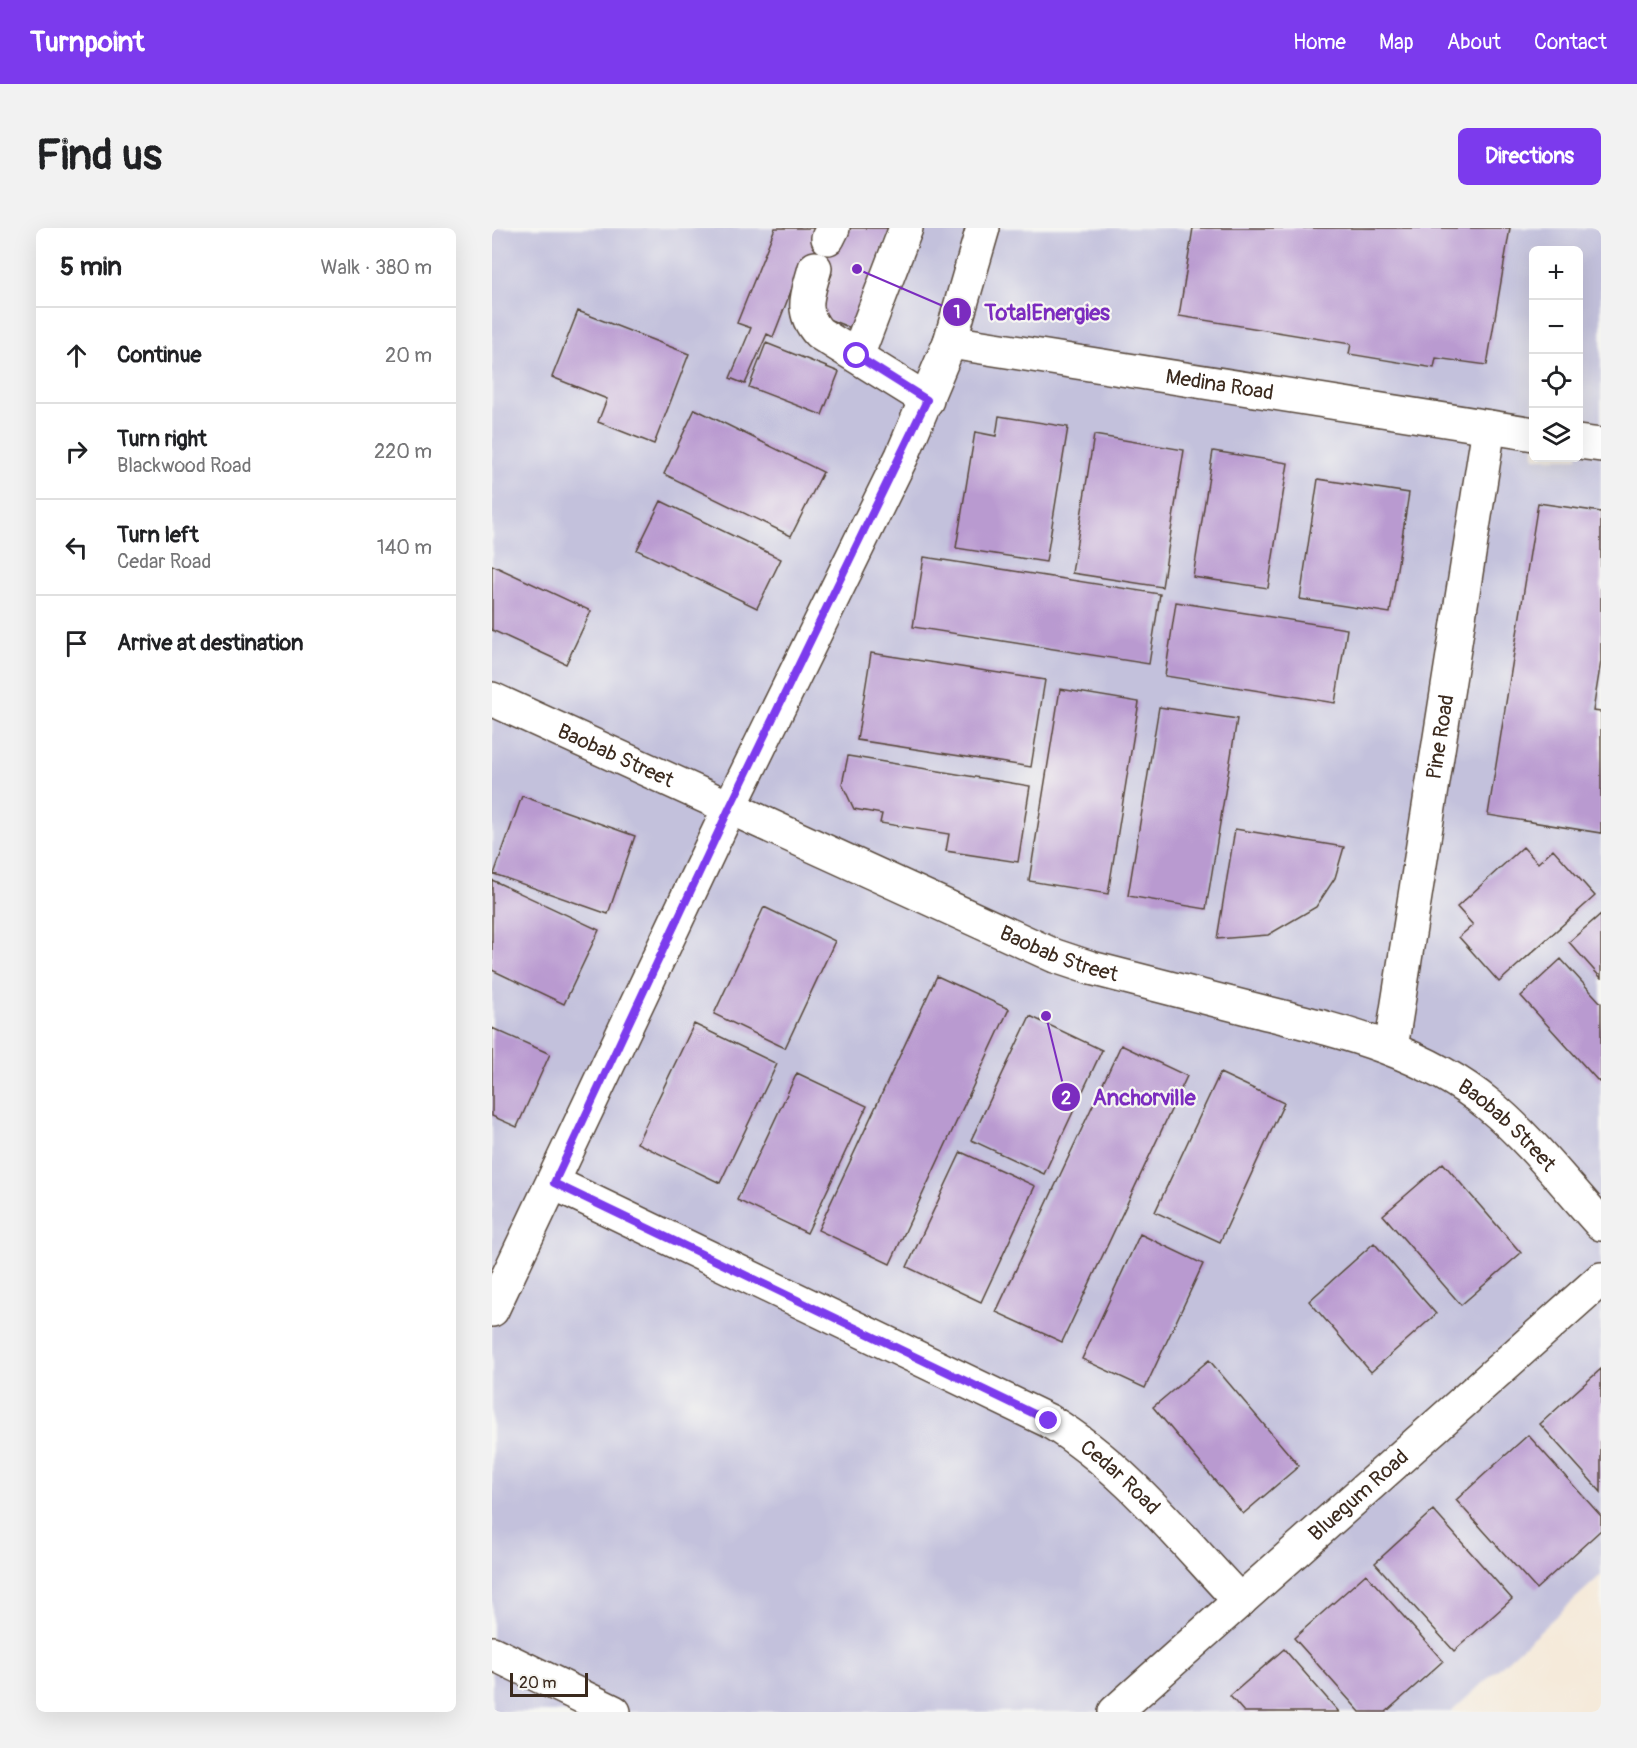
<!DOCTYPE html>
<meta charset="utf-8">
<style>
body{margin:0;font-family:Pangolin,sans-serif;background:#f2f2f2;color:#202124}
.controls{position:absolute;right:18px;top:18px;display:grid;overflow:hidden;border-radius:9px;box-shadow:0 6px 24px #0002}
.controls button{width:54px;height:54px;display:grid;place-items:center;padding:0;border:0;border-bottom:2px solid #e0e0e0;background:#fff;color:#202124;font:30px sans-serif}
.scale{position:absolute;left:18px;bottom:15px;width:78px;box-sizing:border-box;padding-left:6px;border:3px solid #3b2a1e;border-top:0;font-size:16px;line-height:21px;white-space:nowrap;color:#3b2a1e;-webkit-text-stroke:4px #f6f6f2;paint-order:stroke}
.stop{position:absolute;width:18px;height:18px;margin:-14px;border:4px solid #7c3aed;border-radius:50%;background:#fff}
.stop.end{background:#7c3aed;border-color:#fff;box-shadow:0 2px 6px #0008}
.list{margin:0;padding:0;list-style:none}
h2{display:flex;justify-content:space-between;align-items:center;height:78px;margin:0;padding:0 24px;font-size:26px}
h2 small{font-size:20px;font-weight:400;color:#757577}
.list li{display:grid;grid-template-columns:39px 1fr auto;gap:18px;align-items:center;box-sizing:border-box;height:96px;padding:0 24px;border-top:2px solid #e0e0e0}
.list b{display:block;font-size:22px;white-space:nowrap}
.list p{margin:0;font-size:20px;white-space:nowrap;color:#757577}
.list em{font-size:20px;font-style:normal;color:#757577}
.icon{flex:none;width:33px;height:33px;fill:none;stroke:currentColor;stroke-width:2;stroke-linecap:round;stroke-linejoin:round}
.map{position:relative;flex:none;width:1109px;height:1484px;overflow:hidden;border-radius:9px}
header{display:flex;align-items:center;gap:36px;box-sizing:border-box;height:84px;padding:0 30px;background:#7c3aed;color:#fff}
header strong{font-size:28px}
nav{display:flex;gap:33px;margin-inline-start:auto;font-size:21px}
.intro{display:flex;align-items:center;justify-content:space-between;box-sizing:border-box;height:144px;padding:0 36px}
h1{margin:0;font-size:42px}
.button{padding:15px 27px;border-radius:9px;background:#7c3aed;color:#fff;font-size:21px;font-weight:700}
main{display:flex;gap:36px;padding:0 36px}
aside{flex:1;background:#fff;border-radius:9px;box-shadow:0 6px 24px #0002}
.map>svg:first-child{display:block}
.industrial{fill:#c3c1dc;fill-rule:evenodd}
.building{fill:#b99ad0}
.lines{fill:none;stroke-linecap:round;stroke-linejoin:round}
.minor-casing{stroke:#57473a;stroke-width:36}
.minor{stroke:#fff;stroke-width:33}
.route{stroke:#7c3aed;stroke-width:8}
.labels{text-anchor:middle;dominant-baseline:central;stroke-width:4.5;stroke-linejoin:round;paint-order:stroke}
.street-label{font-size:21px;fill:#3b2a1e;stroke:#f6f6f2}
.leader{fill:none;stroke:#7b2cbf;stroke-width:2}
.callout-dot{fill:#7b2cbf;stroke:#f6f6f2;stroke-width:2}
.mark-label{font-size:18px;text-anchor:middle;font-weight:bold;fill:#fff}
.callout-label{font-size:22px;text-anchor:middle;font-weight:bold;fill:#7b2cbf;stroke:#f6f6f2;stroke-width:4.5;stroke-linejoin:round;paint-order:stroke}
</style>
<header>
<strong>Turnpoint</strong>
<nav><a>Home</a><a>Map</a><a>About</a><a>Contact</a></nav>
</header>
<div class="intro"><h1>Find us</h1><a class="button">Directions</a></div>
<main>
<aside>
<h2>5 min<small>Walk · 380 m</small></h2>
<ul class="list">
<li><svg class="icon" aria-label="ahead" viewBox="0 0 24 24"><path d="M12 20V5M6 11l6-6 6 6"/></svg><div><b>Continue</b></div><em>20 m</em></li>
<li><svg class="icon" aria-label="right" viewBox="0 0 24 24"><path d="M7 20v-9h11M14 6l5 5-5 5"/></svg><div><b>Turn right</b><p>Blackwood Road</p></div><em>220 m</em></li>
<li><svg class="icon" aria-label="left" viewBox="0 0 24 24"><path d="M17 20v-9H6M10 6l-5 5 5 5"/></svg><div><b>Turn left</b><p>Cedar Road</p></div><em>140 m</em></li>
<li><svg class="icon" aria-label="arrive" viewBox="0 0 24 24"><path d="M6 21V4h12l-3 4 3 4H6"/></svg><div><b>Arrive at destination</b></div></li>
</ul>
</aside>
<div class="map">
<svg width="1109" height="1484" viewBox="0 0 1109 1484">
<rect width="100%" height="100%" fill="#f6f6f2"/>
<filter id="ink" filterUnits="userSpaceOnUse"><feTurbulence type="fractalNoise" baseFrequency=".0167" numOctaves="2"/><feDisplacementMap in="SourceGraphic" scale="12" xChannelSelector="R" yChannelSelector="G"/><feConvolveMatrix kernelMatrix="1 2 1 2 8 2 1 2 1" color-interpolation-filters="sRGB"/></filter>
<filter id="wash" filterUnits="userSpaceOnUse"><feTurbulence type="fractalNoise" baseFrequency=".008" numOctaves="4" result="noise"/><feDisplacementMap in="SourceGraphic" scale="24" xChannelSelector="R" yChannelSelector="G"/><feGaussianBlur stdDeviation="1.35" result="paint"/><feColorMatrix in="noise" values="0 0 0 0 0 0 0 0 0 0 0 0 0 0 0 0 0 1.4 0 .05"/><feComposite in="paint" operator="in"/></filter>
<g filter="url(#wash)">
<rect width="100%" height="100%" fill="#f5eada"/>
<path class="industrial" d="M0,0H1109V1347L959,1484H0ZM1042,22H1086V230H1042Z"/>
<g id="blocks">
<path class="building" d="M283,0H324L322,5L352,16L358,0H398L359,100L324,86L340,46L310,35L281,109L275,106L253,156L238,150L259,100L245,95Z
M701,0H1018L995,137L944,130L942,140L857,126L859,116L687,88Z
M86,83L197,126L162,216L106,194L115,171L60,149Z
M274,115L347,144L330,187L257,159Z
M203,181L331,244L299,308L172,246Z
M507,188L576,199L554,334L464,320L483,204L504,208Z
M602,207L692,222L670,359L580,345Z
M721,223L796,235L776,360L701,349Z
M826,251L917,265L898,385L808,371Z
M169,273L289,331L265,380L145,322Z
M1046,275L1109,284V433L1101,483L1109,484V605L996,587Z
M432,329L668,366L657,436L421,399Z
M0,337L99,383L74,436L0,402Z
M684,374L855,401L843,475L673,448Z
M379,425L553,452L539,539L365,512Z
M568,461L647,474L616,666L537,653Z
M667,479L745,491L714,681L636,668Z
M356,528L538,558L526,634L454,623L457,606L388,595L390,586L362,581L350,556Z
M30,568L143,608L116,686L2,646Z
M743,601L852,619L843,650L824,679L776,707L725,711Z
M1031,619L1046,635L1061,621L1103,668L1007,754L967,709L981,697L965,679Z
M0,652L107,702L72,776L0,742Z
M272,679L343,713L293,820L222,786Z
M1109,686V750L1077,714Z
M1069,731L1109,775V851L1107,854L1029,768Z
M445,748L517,781L398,1036L326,1002Z
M538,788L610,822L552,946L479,912Z
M202,796L285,836L228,955L145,915Z
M0,800L58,826L25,899L0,888Z
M629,817L695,848L570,1114L504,1084Z
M305,845L375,878L315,1005L245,972Z
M728,845L792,875L728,1014L663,984Z
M469,924L543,958L489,1074L415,1039Z
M951,935L1029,1025L969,1077L891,987Z
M648,1006L711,1036L653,1160L590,1131Z
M882,1015L944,1086L879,1144L817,1073Z
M717,1132L807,1238L751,1286L661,1179Z
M1109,1141V1264L1048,1196Z
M1036,1207L1109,1288V1302L1044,1361L964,1272Z
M941,1282L1020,1371L962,1423L883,1335Z
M874,1346L951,1433L894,1484H868L802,1410Z
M792,1421L847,1484H752L738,1468Z"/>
</g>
</g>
<g filter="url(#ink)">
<use href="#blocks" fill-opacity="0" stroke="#57473a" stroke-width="1.5"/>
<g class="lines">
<defs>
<g id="minor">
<path d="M336,10L341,0"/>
<path d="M323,40C316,66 307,83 327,105L435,172"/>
<path id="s1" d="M458,114L1042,206"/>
<path d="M365,128L414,0"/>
<path d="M1086,214L1109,217"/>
<path id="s2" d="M0,471L563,728L599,740C655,754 711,769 767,783C847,803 931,822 997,877C1038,911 1073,956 1109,996"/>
<path id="s3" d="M899,820L997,199"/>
<path id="s4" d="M62,955L557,1193C632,1238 688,1310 748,1373"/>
<path d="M0,1082L237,581L410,228L458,114L491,0"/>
<path d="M0,1425L122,1484"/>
<path id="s5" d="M623,1484L1109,1051"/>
</g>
</defs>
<use href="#minor" class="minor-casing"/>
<use href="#minor" class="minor"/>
</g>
</g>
<g class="lines" filter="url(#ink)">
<path class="route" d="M365,128L435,172L237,581L62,955L557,1193"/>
</g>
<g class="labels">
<g class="street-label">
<text stroke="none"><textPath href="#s1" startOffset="273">Medina Road</textPath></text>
<text stroke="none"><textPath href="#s3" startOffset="315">Pine Road</textPath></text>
<text stroke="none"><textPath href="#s2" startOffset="136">Baobab Street</textPath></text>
<text stroke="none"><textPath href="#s2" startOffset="622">Baobab Street</textPath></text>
<text stroke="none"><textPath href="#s2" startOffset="1108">Baobab Street</textPath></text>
<text stroke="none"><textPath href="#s4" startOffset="640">Cedar Road</textPath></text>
<text stroke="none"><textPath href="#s5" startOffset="326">Bluegum Road</textPath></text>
</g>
</g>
<path class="leader" d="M365 41L465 84M554 788L574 869"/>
<g class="callout-dot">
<circle cx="365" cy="41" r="6"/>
<circle cx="554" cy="788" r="6"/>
<circle cx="465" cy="84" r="15"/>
<circle cx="574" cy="869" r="15"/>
</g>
<g class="mark-label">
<text x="465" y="90">1</text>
<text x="574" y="876">2</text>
</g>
<g class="callout-label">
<text x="555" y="92">TotalEnergies</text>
<text x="652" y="877">Anchorville</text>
</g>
</svg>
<div class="controls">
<button>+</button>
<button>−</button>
<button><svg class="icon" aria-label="locate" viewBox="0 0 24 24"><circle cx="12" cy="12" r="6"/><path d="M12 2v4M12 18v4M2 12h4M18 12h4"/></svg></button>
<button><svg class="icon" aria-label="layers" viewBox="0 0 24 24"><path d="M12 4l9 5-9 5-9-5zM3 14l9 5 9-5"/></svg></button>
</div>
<div class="scale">20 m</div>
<div class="stop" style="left:365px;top:128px"></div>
<div class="stop end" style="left:557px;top:1193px"></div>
</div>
</main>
